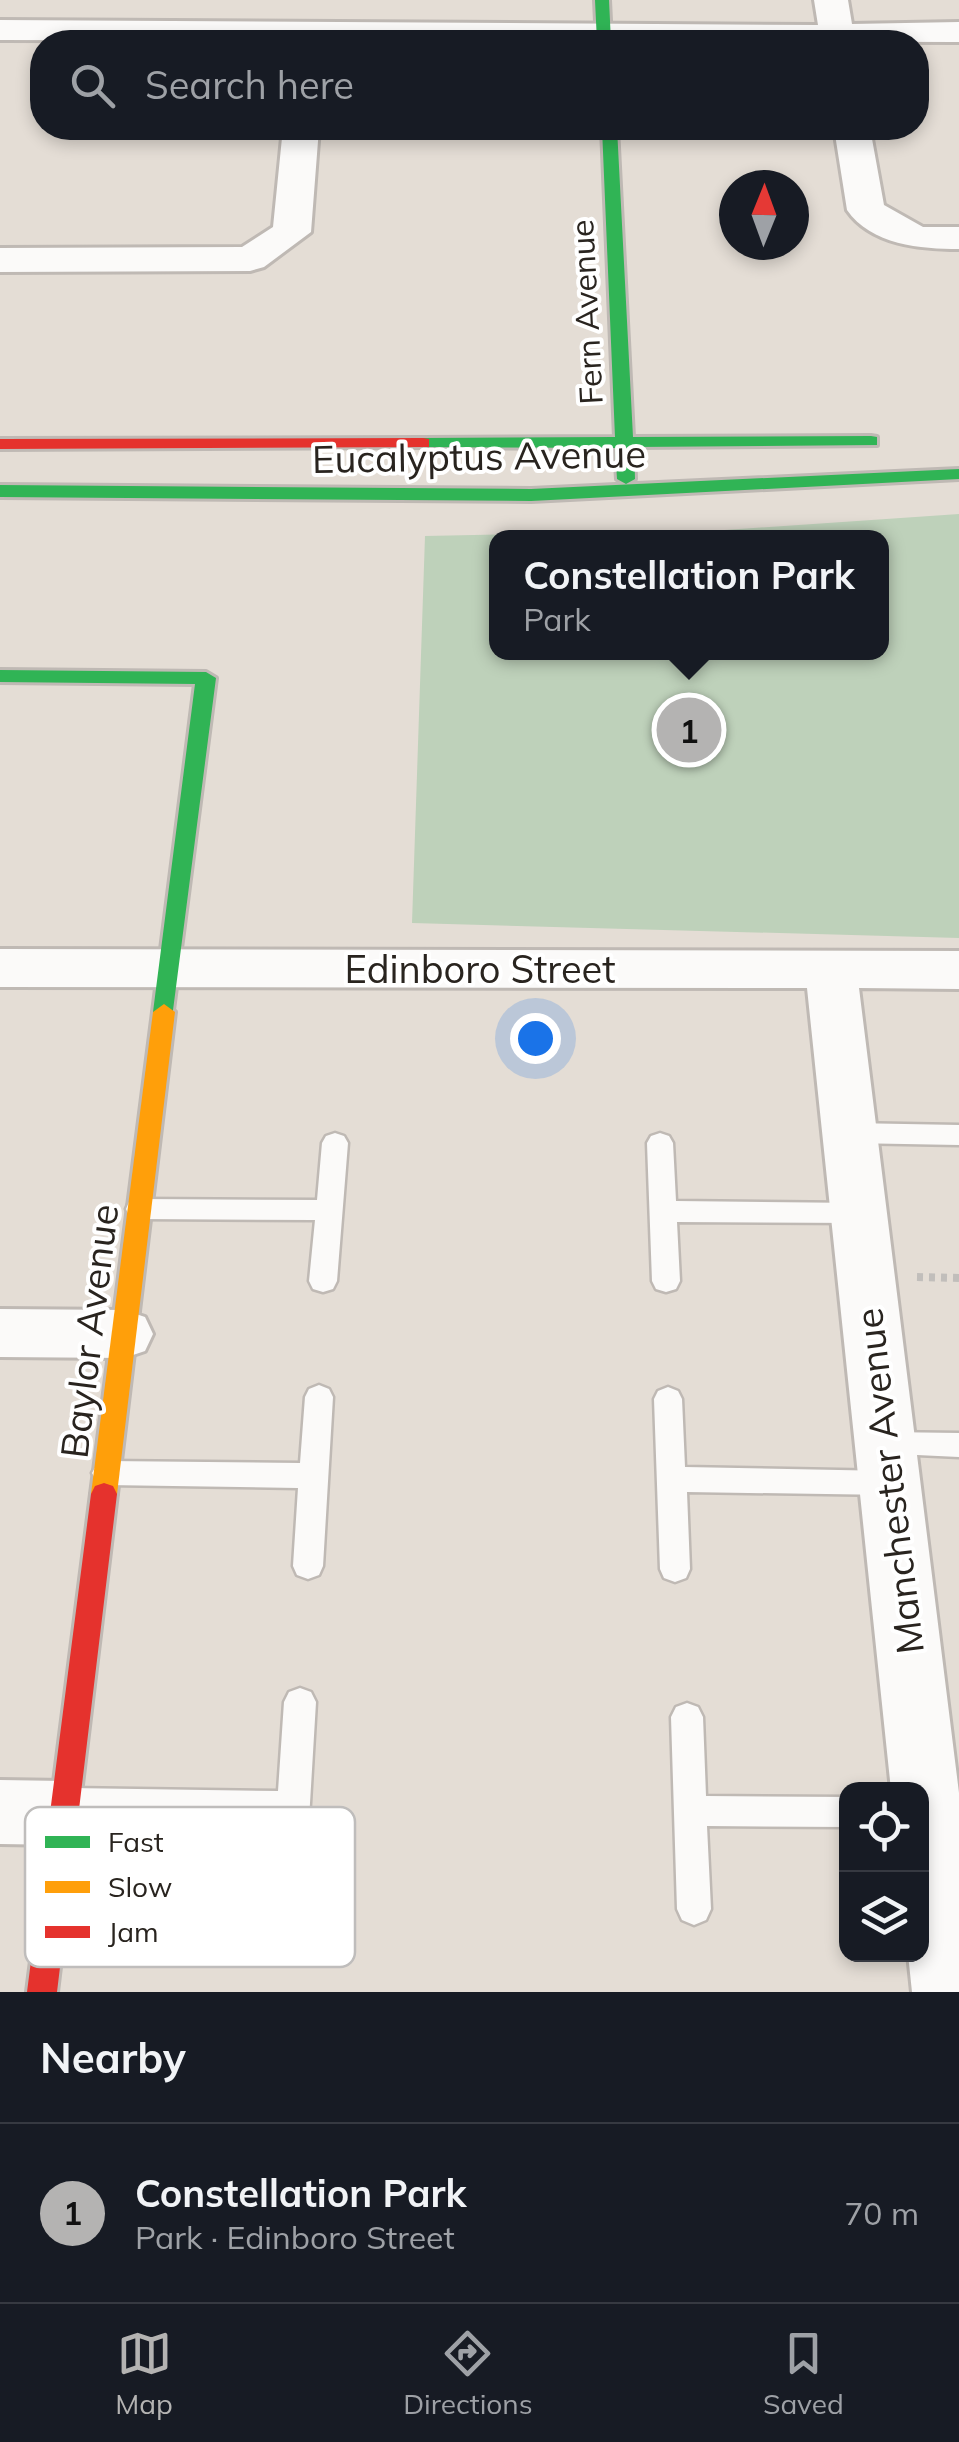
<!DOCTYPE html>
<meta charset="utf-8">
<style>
body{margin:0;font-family:Mulish,sans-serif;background:#242831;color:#f1f3f6}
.controls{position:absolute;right:30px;bottom:30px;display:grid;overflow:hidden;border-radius:20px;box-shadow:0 5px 15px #0003}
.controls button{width:90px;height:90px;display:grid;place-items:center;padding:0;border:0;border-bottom:2px solid #363941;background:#171b24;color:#f1f3f6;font:50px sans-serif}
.compass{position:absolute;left:719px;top:170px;width:90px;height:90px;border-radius:50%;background:#171b24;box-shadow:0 5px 15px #0003;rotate:1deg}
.you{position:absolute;left:535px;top:1038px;width:35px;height:35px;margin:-25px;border:8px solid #fff;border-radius:50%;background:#1a73e8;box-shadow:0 0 0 15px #1a73e833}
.badge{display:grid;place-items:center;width:65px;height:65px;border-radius:50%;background:#b4b3b2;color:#111;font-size:32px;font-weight:700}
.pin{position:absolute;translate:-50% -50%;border:5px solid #fff;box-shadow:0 2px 10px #0006}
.popup{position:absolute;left:489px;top:530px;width:400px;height:130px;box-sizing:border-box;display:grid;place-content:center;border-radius:20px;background:#171b24;filter:drop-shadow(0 2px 8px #0005);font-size:32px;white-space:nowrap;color:#9ea1a6}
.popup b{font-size:38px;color:#f1f3f6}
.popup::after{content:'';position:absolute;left:50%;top:100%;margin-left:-20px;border:20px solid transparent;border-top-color:#171b24}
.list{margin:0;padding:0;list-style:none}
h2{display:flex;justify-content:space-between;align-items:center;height:130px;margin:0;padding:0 40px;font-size:42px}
h2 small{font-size:32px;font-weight:400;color:#9ea1a6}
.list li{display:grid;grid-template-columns:65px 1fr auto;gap:30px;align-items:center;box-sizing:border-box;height:180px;padding:0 40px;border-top:2px solid #363941}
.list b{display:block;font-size:38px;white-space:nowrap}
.list p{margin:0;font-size:32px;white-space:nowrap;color:#9ea1a6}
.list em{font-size:32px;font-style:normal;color:#9ea1a6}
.icon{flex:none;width:55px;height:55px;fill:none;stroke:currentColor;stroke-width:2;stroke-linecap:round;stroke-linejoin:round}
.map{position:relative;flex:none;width:959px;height:1992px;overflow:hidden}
.search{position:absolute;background:#171b24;box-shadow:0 5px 15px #0003;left:30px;right:30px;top:30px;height:110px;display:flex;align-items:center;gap:25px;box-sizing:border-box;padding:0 35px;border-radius:40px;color:#9ea1a6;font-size:38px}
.sheet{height:310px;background:#171b24}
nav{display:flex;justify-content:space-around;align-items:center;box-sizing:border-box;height:140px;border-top:2px solid #363941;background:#171b24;font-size:28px;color:#9ea1a6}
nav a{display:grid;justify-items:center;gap:5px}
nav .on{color:#b4b3b2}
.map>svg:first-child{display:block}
.green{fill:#bed1ba;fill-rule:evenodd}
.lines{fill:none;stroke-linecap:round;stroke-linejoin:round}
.lane-casing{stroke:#bfb9b4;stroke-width:5}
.street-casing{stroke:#bfb9b4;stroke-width:6}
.fast-casing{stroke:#bfb9b4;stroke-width:6}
.slow-casing{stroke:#bfb9b4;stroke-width:6}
.jam-casing{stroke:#bfb9b4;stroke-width:6}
.path{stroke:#c1bebb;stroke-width:8;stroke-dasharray:6 6;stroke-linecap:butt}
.lane{fill:#fbfaf9;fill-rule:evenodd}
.street{fill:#fbfaf9;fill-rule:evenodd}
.fast{fill:#30b455;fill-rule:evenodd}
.slow{fill:#ff9f0a;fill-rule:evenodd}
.jam{fill:#e5322d;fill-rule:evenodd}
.labels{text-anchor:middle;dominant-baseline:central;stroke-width:8;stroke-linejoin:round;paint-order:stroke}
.far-street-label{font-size:32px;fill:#29241f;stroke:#fff}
.street-label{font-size:38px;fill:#29241f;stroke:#fff}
.key{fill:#fff;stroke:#bfbdbc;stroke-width:2.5}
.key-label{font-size:28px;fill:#29241f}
</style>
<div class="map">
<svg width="959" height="1992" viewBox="0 0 959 1992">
<rect width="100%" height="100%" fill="#e4ddd5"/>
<path class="green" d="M959,514V938L412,923L425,536L725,530ZM497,538H882V652H497Z"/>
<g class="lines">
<defs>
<path id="lane" d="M850,1123L959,1125V1145L850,1143L841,1140L837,1133L841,1126Z
M335,1133L344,1136L348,1143L337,1281L333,1289L323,1292L313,1289L309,1281L315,1220L139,1219L129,1216L126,1209L129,1202L139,1199L317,1200L322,1143L326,1136Z
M660,1133L669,1136L673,1143L676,1201L859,1203L869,1206L872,1213L869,1220L859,1223L677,1222L680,1281L676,1289L666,1292L656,1289L652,1281L647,1143L651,1136Z
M319,1385L329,1389L333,1397L323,1566L319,1575L308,1579L297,1575L293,1566L298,1488L107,1485L97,1482L92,1473L97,1464L107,1461L300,1463L305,1397L309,1389Z
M668,1387L678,1391L682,1399L685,1467L890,1471L900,1474L905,1483L900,1492L890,1495L687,1492L690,1569L686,1578L675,1582L664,1578L660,1569L654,1399L658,1391Z
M885,1432L959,1433V1457L875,1453L870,1444L875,1435Z
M300,1688L311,1692L316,1702L304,1904L299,1915L287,1920L275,1915L270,1904L276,1821L69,1818L58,1814L53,1803L58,1792L69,1788L278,1791L284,1702L289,1692Z
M687,1703L698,1707L703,1717L706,1796L846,1797V1827L707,1826L711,1909L706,1920L694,1925L682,1920L677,1909L671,1717L676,1707Z"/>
<path id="street" d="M814,0H848L852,24L959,22V42L0,40V20L818,25Z
M283,128H319L311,232L264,267L250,271L0,272V248L242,247L273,227Z
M834,128H870L884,205L923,227H959V249C921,249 871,245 847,210Z
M0,949L959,951V989L859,988L959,1793V1992H912L908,1954H922V1790H891L807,988L0,987Z
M0,1309L124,1310L145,1317L153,1334L145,1351L124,1358L0,1357Z
M0,1780L64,1781L88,1791L98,1813L88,1835L64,1845L0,1844Z"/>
<path id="fast" d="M595,0H609L611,42H597Z
M602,128H617L633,437L871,436L877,437V445L634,447L635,479L626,484L617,479L615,448L417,447V439L423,438L615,437Z
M959,469V479L531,501L0,497V485L531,489Z
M0,670L206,672L216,678L172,1018L164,1020L153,1012L195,684L0,682Z"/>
<path id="slow" d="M164,1004L175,1012L117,1494L113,1502L104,1505L95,1502L91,1494L153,1012Z"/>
<path id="jam" d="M423,438L429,439V447L0,449V439Z
M104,1483L113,1486L117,1494L57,1992H27L91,1494L95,1486Z"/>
</defs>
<use href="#lane" class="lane-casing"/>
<use href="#street" class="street-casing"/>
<use href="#fast" class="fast-casing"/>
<use href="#slow" class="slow-casing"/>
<use href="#jam" class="jam-casing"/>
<path class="path" d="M917,1277L959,1278"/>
<use href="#lane" class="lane"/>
<use href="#street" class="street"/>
<use href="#fast" class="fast"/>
<use href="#slow" class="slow"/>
<use href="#jam" class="jam"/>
</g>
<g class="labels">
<g class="far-street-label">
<text transform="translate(586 312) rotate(-93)">Fern Avenue</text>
</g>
<g class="street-label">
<text transform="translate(479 456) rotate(-1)">Eucalyptus Avenue</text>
<text x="480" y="969">Edinboro Street</text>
<text transform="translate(89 1331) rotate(-83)">Baylor Avenue</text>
<text transform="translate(889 1481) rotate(-97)">Manchester Avenue</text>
</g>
</g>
<rect x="25" y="1807" width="330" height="160" rx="15" class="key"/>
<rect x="45" y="1836" width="45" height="12" fill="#30b455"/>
<rect x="45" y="1881" width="45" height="12" fill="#ff9f0a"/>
<rect x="45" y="1926" width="45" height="12" fill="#e5322d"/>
<g class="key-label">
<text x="108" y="1852">Fast</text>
<text x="108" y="1897">Slow</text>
<text x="108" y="1942">Jam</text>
</g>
</svg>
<div class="controls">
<button><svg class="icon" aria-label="locate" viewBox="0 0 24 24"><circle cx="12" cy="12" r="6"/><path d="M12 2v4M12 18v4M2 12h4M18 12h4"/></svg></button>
<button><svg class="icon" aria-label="layers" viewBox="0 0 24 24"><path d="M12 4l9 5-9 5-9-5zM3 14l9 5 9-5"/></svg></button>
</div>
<svg class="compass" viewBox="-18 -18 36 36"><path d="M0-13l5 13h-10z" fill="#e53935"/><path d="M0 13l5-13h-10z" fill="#9ea1a6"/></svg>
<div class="you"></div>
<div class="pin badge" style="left:689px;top:730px">1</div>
<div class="popup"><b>Constellation Park</b>Park</div>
<div class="search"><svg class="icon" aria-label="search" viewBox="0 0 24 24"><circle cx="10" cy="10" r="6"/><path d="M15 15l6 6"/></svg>Search here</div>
</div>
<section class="sheet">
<h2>Nearby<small></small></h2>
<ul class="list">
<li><span class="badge">1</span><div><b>Constellation Park</b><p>Park · Edinboro Street</p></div><em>70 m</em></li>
</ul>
</section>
<nav>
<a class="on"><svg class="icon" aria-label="map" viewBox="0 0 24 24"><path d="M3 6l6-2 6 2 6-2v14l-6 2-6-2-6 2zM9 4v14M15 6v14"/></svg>Map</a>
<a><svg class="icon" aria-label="directions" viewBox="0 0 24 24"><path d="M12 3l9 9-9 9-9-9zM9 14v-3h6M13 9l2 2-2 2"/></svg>Directions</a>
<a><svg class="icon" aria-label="saved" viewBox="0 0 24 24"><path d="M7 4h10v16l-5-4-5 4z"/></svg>Saved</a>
</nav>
